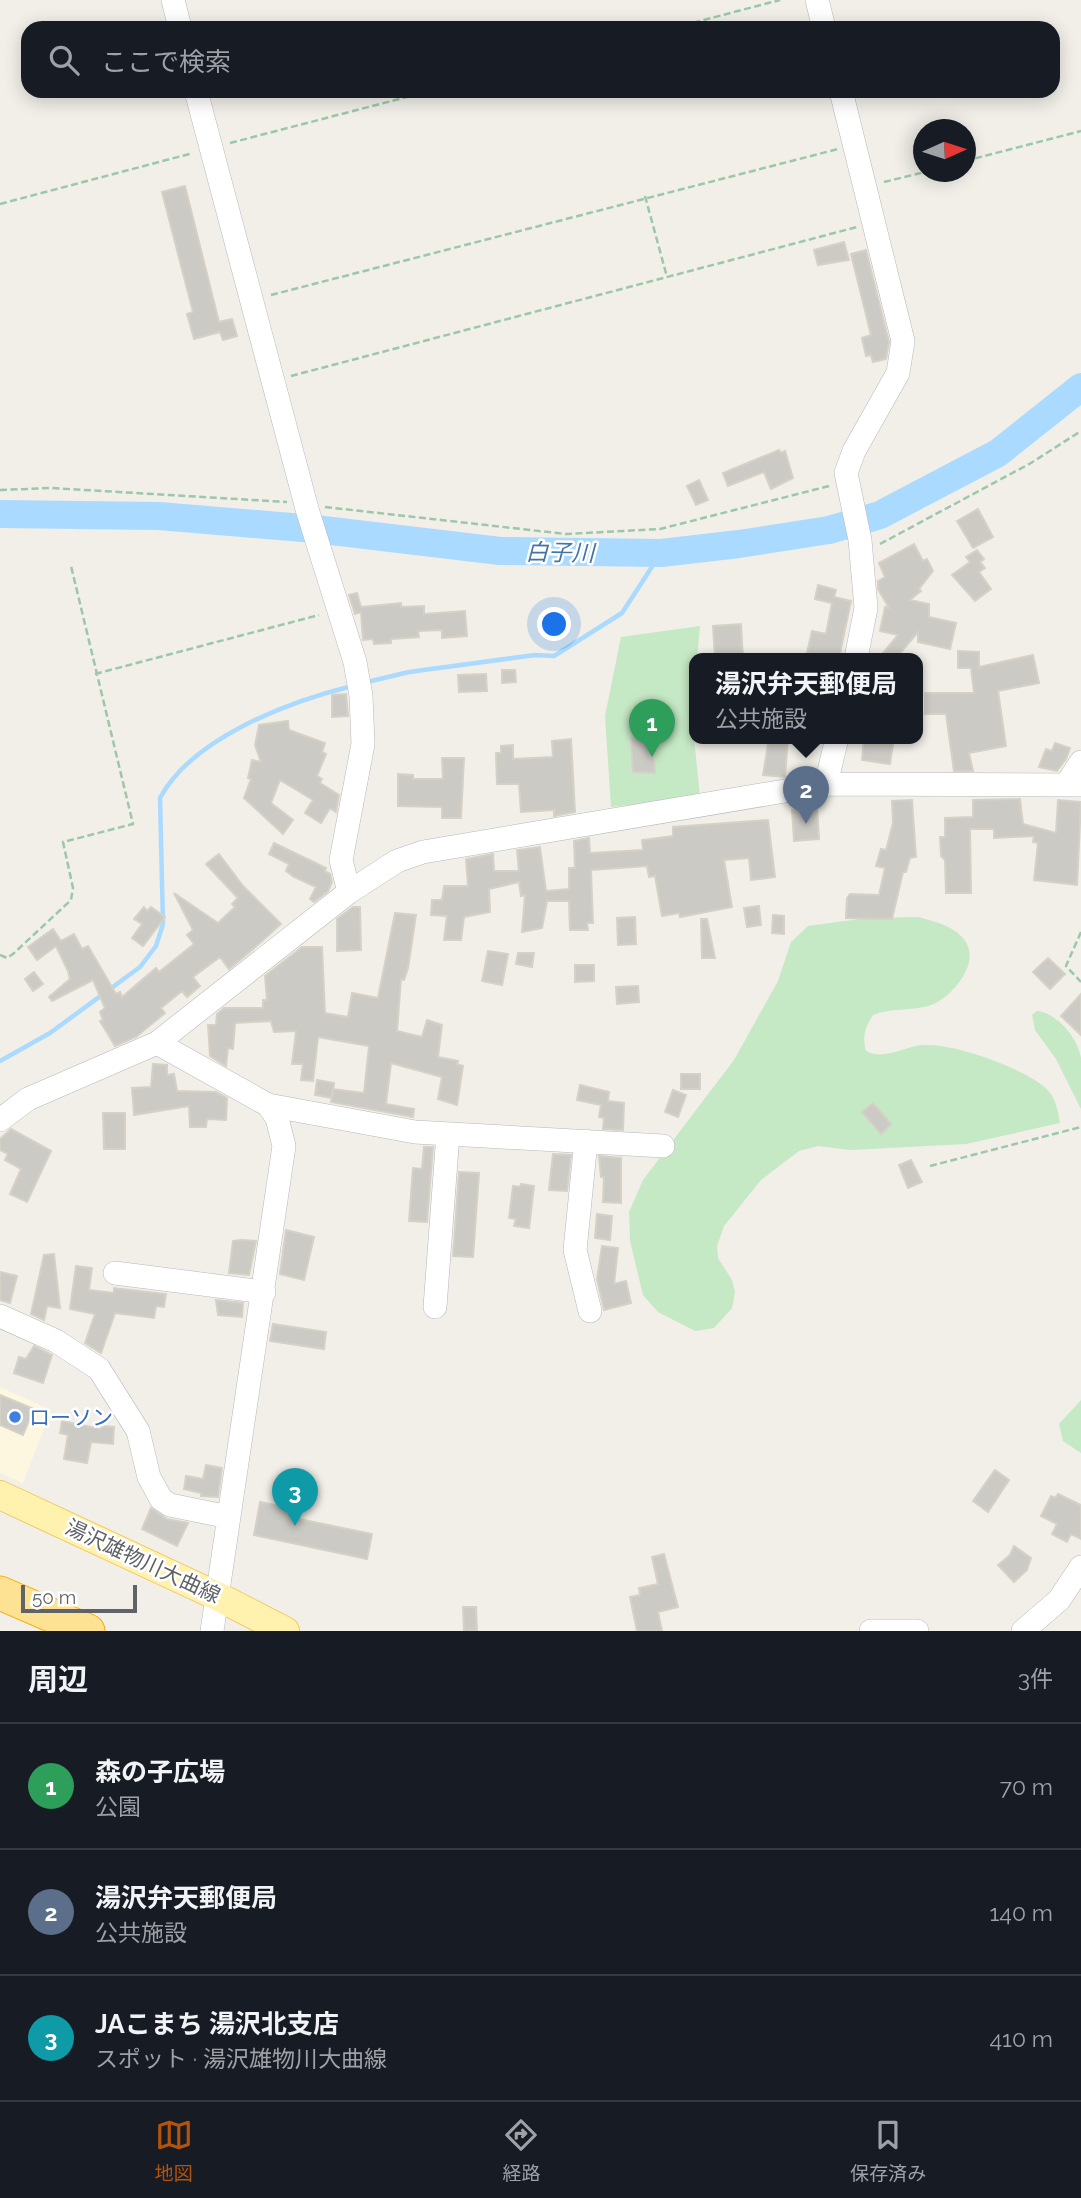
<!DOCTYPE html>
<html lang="ja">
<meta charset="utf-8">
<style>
body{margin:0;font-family:Raleway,"Noto Sans JP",sans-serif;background:#242831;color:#f1f3f6}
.compass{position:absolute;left:913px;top:119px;width:63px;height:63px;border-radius:50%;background:#171b24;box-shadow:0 4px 18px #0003;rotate:87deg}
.scale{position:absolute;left:21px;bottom:18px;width:116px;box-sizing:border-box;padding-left:7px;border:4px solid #5f6368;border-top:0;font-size:19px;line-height:24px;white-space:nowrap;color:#5f6368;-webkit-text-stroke:5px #fff;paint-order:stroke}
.you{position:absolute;left:555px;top:625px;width:24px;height:24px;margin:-18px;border:5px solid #fff;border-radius:50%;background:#1a73e8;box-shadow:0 0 0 10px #1a73e833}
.badge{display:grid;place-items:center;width:46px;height:46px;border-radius:50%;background:#b45309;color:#fff;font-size:23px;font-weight:700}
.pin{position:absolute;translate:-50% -58px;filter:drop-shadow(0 2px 4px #0008)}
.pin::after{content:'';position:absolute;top:37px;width:24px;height:21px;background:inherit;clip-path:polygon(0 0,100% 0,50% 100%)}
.popup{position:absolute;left:689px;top:653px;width:234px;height:91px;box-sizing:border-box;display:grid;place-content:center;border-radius:14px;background:#171b24;filter:drop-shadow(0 2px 5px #0005);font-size:23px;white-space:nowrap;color:#9ea1a6}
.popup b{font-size:26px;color:#f1f3f6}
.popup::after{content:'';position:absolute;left:50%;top:100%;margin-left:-14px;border:14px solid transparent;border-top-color:#171b24}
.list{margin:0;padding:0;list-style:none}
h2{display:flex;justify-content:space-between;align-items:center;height:91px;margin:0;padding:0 28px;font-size:30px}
h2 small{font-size:23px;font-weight:400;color:#9ea1a6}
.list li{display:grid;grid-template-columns:46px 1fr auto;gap:21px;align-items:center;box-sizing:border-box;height:126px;padding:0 28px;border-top:2px solid #363941}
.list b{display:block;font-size:26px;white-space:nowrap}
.list p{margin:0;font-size:23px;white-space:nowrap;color:#9ea1a6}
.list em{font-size:23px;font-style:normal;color:#9ea1a6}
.icon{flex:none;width:38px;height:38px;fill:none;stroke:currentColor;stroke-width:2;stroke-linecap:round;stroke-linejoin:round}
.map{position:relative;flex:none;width:1081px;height:1631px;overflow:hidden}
.search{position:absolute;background:#171b24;box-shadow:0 4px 18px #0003;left:21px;right:21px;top:21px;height:77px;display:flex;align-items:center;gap:18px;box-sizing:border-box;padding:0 24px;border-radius:21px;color:#9ea1a6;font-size:26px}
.sheet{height:469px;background:#171b24}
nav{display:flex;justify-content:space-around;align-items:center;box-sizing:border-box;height:98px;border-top:2px solid #363941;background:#171b24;font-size:19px;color:#9ea1a6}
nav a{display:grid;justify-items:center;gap:4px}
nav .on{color:#b45309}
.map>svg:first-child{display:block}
.commercial{fill:#fef7e0}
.green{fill:#c5e8c5}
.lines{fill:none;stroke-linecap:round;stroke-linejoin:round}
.stream{stroke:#aadaff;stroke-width:4.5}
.river{stroke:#aadaff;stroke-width:28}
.building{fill:#cccac5;stroke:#d6d1c6;stroke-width:2}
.minor-casing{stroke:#b5b8bc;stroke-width:24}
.major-casing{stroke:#f2c960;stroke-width:30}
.highway-casing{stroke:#f9ab00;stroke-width:35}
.path{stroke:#9cc7a9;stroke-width:2.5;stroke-dasharray:7 3.5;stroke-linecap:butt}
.minor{stroke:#fff;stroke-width:23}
.major{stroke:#fff2af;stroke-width:28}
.highway{stroke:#fde293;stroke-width:33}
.shop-dot{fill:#3f7fe0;stroke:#fff;stroke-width:2.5}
.labels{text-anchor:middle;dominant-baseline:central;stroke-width:5;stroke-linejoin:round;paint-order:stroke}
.shop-label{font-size:21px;fill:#366cbe;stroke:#fff;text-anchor:start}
.street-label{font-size:21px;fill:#5f6368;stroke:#fff}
.water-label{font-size:23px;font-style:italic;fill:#4174aa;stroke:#fff}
</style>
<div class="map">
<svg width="1081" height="1631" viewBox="0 0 1081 1631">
<rect width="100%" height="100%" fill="#f1efe8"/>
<path class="commercial" d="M0,1387L51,1410L23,1483L0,1473Z"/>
<path class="green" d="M700,626L697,658H694L691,709L700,797L611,807L605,716L621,637Z
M918,917C933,921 951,925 962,937C983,959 956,992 936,1003C917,1012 892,1007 873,1015C865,1027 862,1037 866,1051C885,1061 904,1046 924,1045C954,1043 1019,1067 1042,1085C1055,1094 1058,1109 1060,1123L966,1144L850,1150L818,1146L799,1151L761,1180L724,1226L717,1246L718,1258L732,1280L735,1292L732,1308L714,1328L695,1331L658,1312L643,1295L630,1241L629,1212L643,1180L734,1060L778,981L791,942L808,926L867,918Z
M1037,1011C1057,1013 1078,1038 1081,1058C1081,1074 1081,1092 1081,1109L1056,1059L1035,1030L1032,1015Z
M1081,1400V1453L1063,1441L1059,1424Z"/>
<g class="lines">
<path class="stream" d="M367,682L409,672L535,655L554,656L622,613L661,553
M0,1061L50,1033L140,967L156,946L163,924L160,798C192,738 288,702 352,686"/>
<path class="river" d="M0,514L159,516L315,529L500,551L661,553L739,544L829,530L880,515L998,453L1081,387"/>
</g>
<path class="building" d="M185,186L219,322L232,319L237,336L223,340L220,332L194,339L187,314L193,312L162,192Z
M844,242L849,260L818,265L814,250Z
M866,250L889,342L886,359L873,362L871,355L866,356L862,338L871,335L851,254Z
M779,450L781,453L785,451L793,478L771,489L764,472L728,486L723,473Z
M699,480L708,500L696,505L687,486Z
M978,509L993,537L973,548L957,521Z
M914,544L923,561L927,559L933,571L919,589L921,591L910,600L929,604V617L956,623L950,649L918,642V632L896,658H879L898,635L880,631L885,607L889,608L878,589V581L885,577L879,563Z
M977,550L984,559L980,562L985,568L979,572L991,589L975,601L952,575L970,562L966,557Z
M818,585L836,590L834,597L851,601L839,658L807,653L812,631L826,634L832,603L815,599Z
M357,593L361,607L401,603V607L424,606V614L465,611L467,636L442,638V630L418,631L419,637L391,639V643L374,644L373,639L363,640L361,612L355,614L349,595Z
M741,624L743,658H715L713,626Z
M958,651L979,652V667L1033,655L1039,683L998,691L1006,746L969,753L973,771H954L946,714H925V693H974L971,668H958Z
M502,670H515L516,682L502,683Z
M486,674L487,691L459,692L458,675Z
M346,694L348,716L332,717V695Z
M288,721L289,730L325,743L322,752L326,754L317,776L322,779L320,783L339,795L336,812L330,808L321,823L305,813L313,800L280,780L271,803L293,820L283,834L244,798L251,779L248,778L252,760L261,762L255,745L259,725Z
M653,737L655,773L633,772L631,738Z
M769,738H788L785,777L763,775Z
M864,738H894L890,764L862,760Z
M571,739L575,812L554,816V810L521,812L519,784H497L496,753H501V746L513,745V759L553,757L552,741Z
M1055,743L1070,748L1066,759L1057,771L1039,767L1046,749L1052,751Z
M442,758H464L461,818H442V807L398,806V774L413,775V779H443Z
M1020,799L1023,824L1056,833L1058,800L1081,802L1077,885L1034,880L1038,843L1033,842L1034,836L994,838V829H970L971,893H946L945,860L941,856L940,837H945V818L973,817V800Z
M912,800L916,857L910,858L906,872H903L892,919L846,918L847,898L850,894L879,895L885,868L876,866L881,849L886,850L893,823L892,801Z
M817,808L819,839L794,841L792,810Z
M768,820L775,877L751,880L749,858L724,860L732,907L680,917L679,913L662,916L655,876L649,877L647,866L591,870L593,923H587L588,930H570L569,901H547L542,928L522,932L525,895L521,896L519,882L489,889L490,912L464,917L461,940H444L447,916L431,915L432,900H442L444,886H468L466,859L493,854L494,871H519L517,850L540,847L546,891L569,889V868H575L574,841L589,838L590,853L643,850L642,840L673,836V827Z
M274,843L326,868L325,871L330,874L332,882L328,891L314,902L310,899L316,887L294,877L286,871L289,864L269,854Z
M219,854L243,886L281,924L253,949L229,969L220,957L193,977L200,986L187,997L182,991L161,1008L165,1013L136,1037L115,1046L100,1021L103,1020L100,1012L105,1008L93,980L52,1001L49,997L70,979L68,971L56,946L37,960L28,947L53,929L61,941L74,934L82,949L88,946L116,994L120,992L122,997L156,968L159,972L194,944L187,935L193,930L174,893L218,923L235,907L232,904L238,898L206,864Z
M759,906L761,925L747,927L744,908Z
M144,907L147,911L151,907L165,917L143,946L132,938L142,924L134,919Z
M353,907H360L361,950L337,951V919Z
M395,913L416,915L408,968L404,980L401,979L397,1031L422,1037L427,1020L442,1025L438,1057L458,1061L457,1064L463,1066L457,1105L438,1099L442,1077L391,1063L386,1104L414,1109L413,1117L331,1102L333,1089L364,1093L369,1046L318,1037L313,1081L301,1080L303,1064H292L296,1031L274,1032L271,1021L235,1023L233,1049L228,1048L226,1066L210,1056L208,1025H216L217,1014L224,1008H263V1000H267L265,976L302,947H322L325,1013L348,1017L352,993L378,998Z
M773,915L784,916V934L772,933Z
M635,917L636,944L618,945L617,918Z
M701,919H707L715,958H702Z
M488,951L508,954L502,985L482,981Z
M518,953H534L532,967L516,964Z
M1048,958L1065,974L1050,989L1033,972Z
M575,965H594V981L575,982Z
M34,972L43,984L33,991L25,979Z
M638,986L639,1002L617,1004L616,987Z
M1081,994V1035L1061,1016Z
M153,1064L167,1065V1075L174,1074L177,1091L216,1092L227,1098L226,1120L207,1119L206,1127H190L189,1106L134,1115L132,1088L151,1087Z
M681,1074H700V1089H681Z
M317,1080L334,1083L332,1098L315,1095Z
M580,1085L609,1092L608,1101L624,1103L623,1130L603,1129L604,1118L599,1117L601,1105L577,1100Z
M673,1090L686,1095L678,1117L665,1112Z
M873,1103L891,1124L881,1134L862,1112Z
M103,1113H125V1149H104Z
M11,1129L51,1151L27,1202L10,1194L21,1169L5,1160L8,1154L0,1150V1139Z
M424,1147H433L427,1222L409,1221L413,1168L422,1169Z
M553,1154L571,1155L567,1191L549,1190Z
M599,1156L621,1158V1203L603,1202L604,1177H601Z
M911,1160L922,1182L908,1188L899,1165Z
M459,1172L479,1173L473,1257L453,1256Z
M521,1184L534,1186L529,1228L514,1226L516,1219L509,1218L513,1186L520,1187Z
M597,1214L612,1216L610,1240L595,1238Z
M286,1230L314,1237L304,1280L280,1274Z
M242,1240L256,1241L249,1275L229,1273L233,1241Z
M602,1246L618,1248L614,1284L626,1281L631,1303L604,1310L597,1279Z
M54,1254L60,1308L47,1306L44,1320L31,1314L44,1255Z
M76,1266L92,1268L89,1290L114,1293V1288L166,1294L164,1307L156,1306L154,1318L115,1313L101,1353L85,1343L95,1314L70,1309Z
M0,1272L17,1276L10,1303L0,1300Z
M216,1300L243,1303L242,1317L218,1315Z
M273,1324L326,1332L324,1349L270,1341Z
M34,1346L52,1355L43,1383L14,1373L19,1357L26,1359Z
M0,1395L34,1409L23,1435L0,1425Z
M62,1421L101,1429L102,1426L114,1427L113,1444L91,1442L87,1463L64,1459L68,1435L60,1433Z
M206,1465L222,1468L218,1497L201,1496V1493L184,1489L186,1476L203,1479Z
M995,1470L1009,1480L988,1512L973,1501Z
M1058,1494L1081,1505V1539L1071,1534L1067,1542L1052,1534L1057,1524L1041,1516L1051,1496L1055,1498Z
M260,1502L300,1510L299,1519L372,1534L367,1559L254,1535Z
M151,1508L167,1519L188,1523L177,1546L142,1529Z
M1014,1546L1031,1558L1027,1570L1014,1582L998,1565L1010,1555Z
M664,1554L678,1607L658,1612L662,1631H637L630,1597L640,1595L639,1588L658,1584L652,1557Z
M463,1607H476L477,1630L464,1631Z"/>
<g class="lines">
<defs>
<path id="minor" d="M173,0L180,28
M817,0L824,28
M196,91L307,509L355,662L361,696L363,744L341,860L349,892
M841,91L903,341L898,373L854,451L846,473L860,540L866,608L856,658
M826,784L837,738
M1066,785L1081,762
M157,1043L268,1105L277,1118L284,1146L212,1631
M268,1105L415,1132L663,1146
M0,1120L28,1099L157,1043L349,892L397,861L423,852L826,784L1081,785
M586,1141L575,1250L590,1311
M115,1273L264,1292
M435,1307L448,1134
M0,1316L56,1341L99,1369L138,1431L149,1477L161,1499L170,1505L229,1517
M871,1631H917
M1023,1631L1059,1600L1081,1567"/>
<path id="major" d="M0,1495L217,1596L285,1631"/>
<path id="highway" d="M0,1593L88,1631"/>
</defs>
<use href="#minor" class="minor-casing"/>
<use href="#major" class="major-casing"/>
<use href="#highway" class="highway-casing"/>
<path class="path" d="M673,28L780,0
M230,143L430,91
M965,161L1081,131
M884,182L925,172
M645,196L667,277
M0,204L193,153
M271,295L838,149
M291,376L857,227
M0,490L51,488L287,502
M325,507L566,534L660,529L829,486
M880,544L1031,463L1081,431
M95,674L319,615
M1081,932L1066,966L1081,982
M0,955L7,958L13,954L71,900L73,888L63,842L133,824L71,566
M930,1166L1081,1127"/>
<use href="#minor" class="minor"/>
<use href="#major" class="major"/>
<use href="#highway" class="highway"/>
</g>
<circle class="shop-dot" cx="15" cy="1417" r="7"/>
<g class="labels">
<g class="shop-label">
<text x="29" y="1417">ローソン</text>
</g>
<g class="street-label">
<text transform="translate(143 1561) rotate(25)">湯沢雄物川大曲線</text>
</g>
<g class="water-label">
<text transform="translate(560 552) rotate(1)">白子川</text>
</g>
</g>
</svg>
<svg class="compass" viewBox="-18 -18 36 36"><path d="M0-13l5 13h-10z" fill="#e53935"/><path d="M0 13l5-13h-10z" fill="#9ea1a6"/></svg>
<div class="scale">50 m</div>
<div class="you"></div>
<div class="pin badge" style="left:652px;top:757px;background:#2e9e5b">1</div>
<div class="pin badge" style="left:806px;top:824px;background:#5c6f8a">2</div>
<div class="popup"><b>湯沢弁天郵便局</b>公共施設</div>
<div class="pin badge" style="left:295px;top:1526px;background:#0f9aa8">3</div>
<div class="search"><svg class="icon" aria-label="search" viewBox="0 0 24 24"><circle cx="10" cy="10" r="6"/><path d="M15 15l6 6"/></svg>ここで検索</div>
</div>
<section class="sheet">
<h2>周辺<small>3件</small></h2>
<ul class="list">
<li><span class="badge" style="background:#2e9e5b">1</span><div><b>森の子広場</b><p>公園</p></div><em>70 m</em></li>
<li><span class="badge" style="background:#5c6f8a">2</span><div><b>湯沢弁天郵便局</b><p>公共施設</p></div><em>140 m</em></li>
<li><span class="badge" style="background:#0f9aa8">3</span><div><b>JAこまち 湯沢北支店</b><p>スポット · 湯沢雄物川大曲線</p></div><em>410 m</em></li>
</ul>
</section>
<nav>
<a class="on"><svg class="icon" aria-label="map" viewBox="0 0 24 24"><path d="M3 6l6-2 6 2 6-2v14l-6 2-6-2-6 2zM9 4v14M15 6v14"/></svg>地図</a>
<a><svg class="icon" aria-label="directions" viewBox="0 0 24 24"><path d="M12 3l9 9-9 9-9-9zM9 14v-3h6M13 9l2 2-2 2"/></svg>経路</a>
<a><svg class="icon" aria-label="saved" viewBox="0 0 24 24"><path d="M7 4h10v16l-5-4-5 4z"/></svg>保存済み</a>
</nav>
